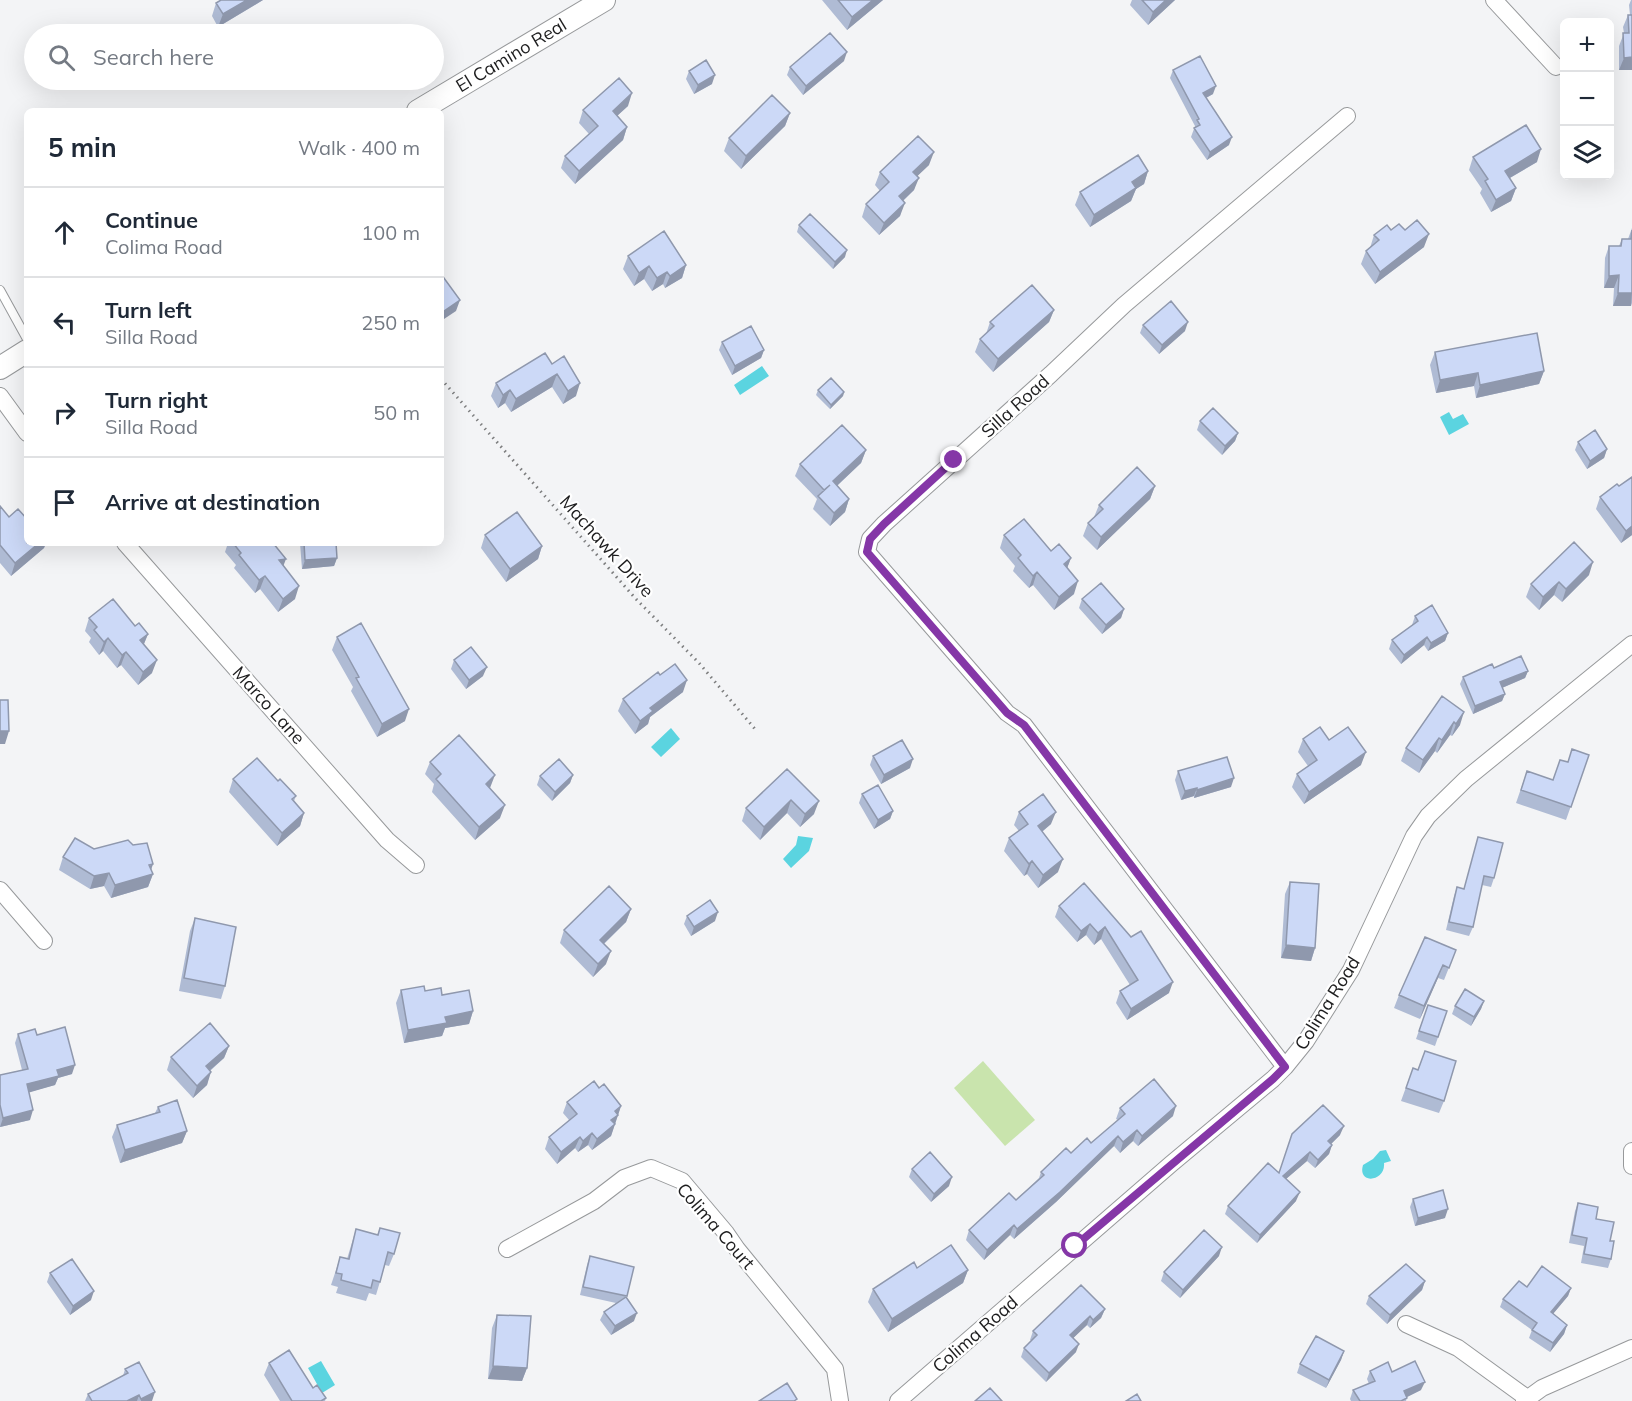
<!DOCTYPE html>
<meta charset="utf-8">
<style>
body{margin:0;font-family:Mulish,sans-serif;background:#f2f2f3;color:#1f2937}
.controls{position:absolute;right:18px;top:18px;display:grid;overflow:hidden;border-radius:9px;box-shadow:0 6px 24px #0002}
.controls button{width:54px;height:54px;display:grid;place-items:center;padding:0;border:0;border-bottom:2px solid #e0e1e3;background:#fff;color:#1f2937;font:30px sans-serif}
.stop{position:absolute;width:18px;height:18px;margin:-14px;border:4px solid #8537a7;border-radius:50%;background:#fff}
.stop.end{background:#8537a7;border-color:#fff;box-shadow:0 2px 6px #0008}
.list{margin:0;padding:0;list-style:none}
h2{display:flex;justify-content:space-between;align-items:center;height:78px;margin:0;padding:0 24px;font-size:26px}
h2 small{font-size:20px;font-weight:400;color:#747a83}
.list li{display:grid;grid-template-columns:39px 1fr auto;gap:18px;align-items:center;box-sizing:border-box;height:90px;padding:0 24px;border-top:2px solid #e0e1e3}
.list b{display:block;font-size:22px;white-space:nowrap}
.list p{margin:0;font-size:20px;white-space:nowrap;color:#747a83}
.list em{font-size:20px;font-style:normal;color:#747a83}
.icon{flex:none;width:33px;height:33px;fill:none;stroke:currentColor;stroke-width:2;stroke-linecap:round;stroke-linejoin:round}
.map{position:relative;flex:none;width:1632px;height:1401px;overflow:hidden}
.search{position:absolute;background:#fff;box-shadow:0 6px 24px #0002;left:24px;top:24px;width:420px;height:66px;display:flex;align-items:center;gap:15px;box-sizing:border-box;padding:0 21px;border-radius:33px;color:#747a83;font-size:22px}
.panel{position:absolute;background:#fff;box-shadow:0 6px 24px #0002;left:24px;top:108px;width:420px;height:438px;border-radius:9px}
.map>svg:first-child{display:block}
.green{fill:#c9e4ad}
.water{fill:#5bd4e0}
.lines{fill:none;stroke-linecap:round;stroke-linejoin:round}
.lane-casing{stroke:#97999b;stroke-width:10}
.street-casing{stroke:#97999b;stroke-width:18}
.secondary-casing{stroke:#97999b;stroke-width:24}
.path{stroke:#7d7e7f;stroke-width:3;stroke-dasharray:1.5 4.5;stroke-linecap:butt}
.lane{stroke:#fff;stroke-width:8}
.street{stroke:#fff;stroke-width:16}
.secondary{stroke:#fff;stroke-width:22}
.wall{fill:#afbbd4}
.shaded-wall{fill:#8f98ad}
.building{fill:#ccd9f7;stroke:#8f98ad;stroke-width:1.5}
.route{stroke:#8537a7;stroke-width:8}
.labels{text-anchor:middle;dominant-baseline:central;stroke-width:4.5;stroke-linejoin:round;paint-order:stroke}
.street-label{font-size:18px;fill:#1d1d1e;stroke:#fff}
</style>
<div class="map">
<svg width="1632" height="1401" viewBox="0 0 1632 1401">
<rect width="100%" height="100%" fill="#f3f4f6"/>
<path class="green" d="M983,1061L1035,1120L1005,1146L954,1088Z"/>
<path class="water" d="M762,366L769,376L740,395L734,385Z
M1449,412L1453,419L1463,414L1469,424L1449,435L1440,417Z
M671,728L680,739L661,757L651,747Z
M798,836L813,838L809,851L791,868L783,859L796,845Z
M1386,1150L1391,1161L1384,1163C1386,1182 1357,1185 1363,1165L1373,1159L1380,1151Z
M321,1361L335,1385L322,1393L308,1368Z"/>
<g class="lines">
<defs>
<path id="lane" d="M0,290L27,339"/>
<path id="street" d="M1494,0L1556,67
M0,396L27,433
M125,543L387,840L416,865
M0,890L44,941
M1285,1067L1024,725L1007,713L867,552L870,539L884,524L1051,374L1124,305L1347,116
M1632,1151V1166
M507,1249L594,1201L624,1178L651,1168L682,1181L726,1233L737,1249L835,1369L840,1401
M1406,1324L1458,1348L1527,1398
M898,1401L1171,1164L1273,1079L1285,1067L1306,1041L1351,970L1414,836L1428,816L1466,779L1632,644
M1524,1401L1542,1388L1632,1348"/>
<path id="secondary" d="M418,111L604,0
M0,368L27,351"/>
</defs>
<use href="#lane" class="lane-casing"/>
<use href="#street" class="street-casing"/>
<use href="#secondary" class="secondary-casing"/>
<path class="path" d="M441,379L636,599L699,663L755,729"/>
<use href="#lane" class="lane"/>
<use href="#street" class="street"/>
<use href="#secondary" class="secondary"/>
</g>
<path class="wall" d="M221,0H263L218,27L212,16L216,3Z
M822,0H883L847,30Z
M1132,0H1175L1148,25L1130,5Z
M1631,0H1632V70H1619V46L1624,33L1623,27L1628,15H1630L1629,5Z
M844,61L803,95L787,75L790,67Z
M1173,70L1213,94L1206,98L1229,145L1207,160L1191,137L1195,126L1170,78Z
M689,71L712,84L694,94L686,79Z
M628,106L617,116L627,127L623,140L575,184L561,168L565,156L589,134L579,123L583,110Z
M790,113L785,126L741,169L724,151L729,138Z
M1473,157L1537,162L1510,178L1516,188L1511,201L1491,212L1480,193L1482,189L1469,170Z
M929,165L917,176L914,190L903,201L900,216L879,235L862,217L866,204L880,191L875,185L880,172Z
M1148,171L1144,184L1136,189L1131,201L1090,227L1075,205L1080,192Z
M799,225L845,257L833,269L797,232Z
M1632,228V303L1631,306H1613L1614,288H1604L1605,258L1609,246H1619L1622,239H1628Z
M1391,230H1405L1424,247L1375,284L1361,264L1366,251L1370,248L1374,235Z
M628,256L686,265L682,278L665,288L663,284L652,291L644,279L634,286L623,269Z
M1054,310L1049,322L993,372L975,352L980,339L986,334L990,322Z
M1143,325L1185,331L1159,354L1140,333Z
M722,342L764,350L761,358L732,375L719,350Z
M1435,352L1544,371L1539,384L1476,398L1474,386L1436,393L1430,365Z
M552,364L576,396L563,404L552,387L511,412L505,403L498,408L491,396L496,383Z
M818,390L844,392L843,396L830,409L816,395Z
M1200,421L1238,433L1235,441L1222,455L1197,430Z
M1578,442L1607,449L1604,458L1587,469L1575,450Z
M866,450L861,463L837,486L849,499L845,512L830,526L813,509L817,499L795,476L800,464Z
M1155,486L1150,499L1097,550L1083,536L1088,523L1094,517L1099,505Z
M1619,486L1632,535L1621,543L1596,509L1600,497Z
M0,506L9,517L27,543H46L44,548L11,576L0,563Z
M485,535L542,546L538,559L506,582L481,548Z
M1004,535L1071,558L1067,568L1074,594L1054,610L1033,585L1029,588L1013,571L1015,566L1000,548Z
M228,543H273L283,565L295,599L278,612L260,589L255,593L234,568L236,565L225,552Z
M300,543H336L337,558L334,566L302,569Z
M1589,575L1562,602L1554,595L1539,610L1526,597L1531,584Z
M1082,599L1124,609L1121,618L1102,634L1079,608Z
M1415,616L1448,633L1445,641L1428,651L1424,645L1401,664L1389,649L1392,640L1412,625Z
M89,618L135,626L148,634L144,644L152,673L138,685L121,665L117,668L103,651L99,655L89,642L91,638L85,631Z
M337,637L405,721L377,737L351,691L353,687L332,650Z
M454,660L483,676L466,689L451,669Z
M1494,668L1528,671L1525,678L1502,688L1505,694L1502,701L1473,714L1460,684L1463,677Z
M660,675L683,692L650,717L648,724L635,734L618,711L623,699Z
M1442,696L1460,725L1452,736L1450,735L1437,753L1435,751L1419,773L1401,761L1406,748Z
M1303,739L1361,765L1304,804L1292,787L1297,774L1308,766L1298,752Z
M1589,755L1566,820L1516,803L1527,771L1553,780L1567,762Z
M873,756L910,768L881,784L870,765Z
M430,762L490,788L500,818L475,840L432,792L434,784L425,774Z
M787,769L814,814L800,827L787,813L760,840L742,821L746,808Z
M1178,771L1231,787L1194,798V796L1181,800L1175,780Z
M573,775L570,783L552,801L537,785L540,776Z
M233,779L278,781L296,796L294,801L304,813L300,826L277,846L229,792Z
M862,794L893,811L890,819L874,829L859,803Z
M1019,812L1051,824L1042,832L1058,872L1038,888L1027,874L1024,876L1004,851L1009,838L1019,831L1014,825Z
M1478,837L1494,878L1491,887L1482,885L1473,927L1469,936L1446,930L1454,896L1457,887L1464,889Z
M63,857L153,864L151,870L153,874L148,887L111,898L104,886L90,889L59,870Z
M1290,882L1315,948L1311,961L1281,958L1285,894Z
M1084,883L1169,993L1127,1020L1116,1003L1120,991L1130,985L1101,939L1094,945L1086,935L1077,942L1055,917L1059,906Z
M631,909L626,922L604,944L606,964L593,977L560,943L564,930Z
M687,916L715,921L691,936L684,924Z
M195,918L225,986L221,999L179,991L190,931Z
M1456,950L1444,980L1438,978L1420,1019L1394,1008L1399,995Z
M401,990L425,991L442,995L473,1011L469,1024L445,1028L442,1036L404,1043L396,1003Z
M1484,1001L1481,1009L1471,1026L1452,1014L1455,1006Z
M1428,1005L1447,1011L1435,1046L1416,1039Z
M18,1034L37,1035L72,1074L58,1078L55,1085L29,1092L30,1120L0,1127V1075L22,1070L15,1043Z
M229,1046L224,1058L210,1071L207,1085L193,1098L167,1070L171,1057Z
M1425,1051L1444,1101L1439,1113L1401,1101L1413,1068L1418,1070Z
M599,1088L621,1106L611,1136L592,1150L588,1145L578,1152L575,1148L557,1164L545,1149L549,1137L569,1120L563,1113L567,1102Z
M158,1107L187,1131L182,1143L120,1163L112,1137L117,1125L155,1113Z
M1120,1108L1173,1116L1138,1146L1133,1141L1120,1153L1114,1146L1056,1202L1014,1239L1010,1235L984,1260L966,1240L969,1230L1016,1200L1039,1178L1041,1172L1071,1153L1091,1143L1118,1120L1116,1119Z
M1292,1134L1340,1135L1331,1144L1332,1145L1329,1154L1315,1168L1307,1161L1286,1179L1296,1201L1257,1243L1225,1214L1228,1206L1279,1173Z
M912,1169L949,1186L931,1202L909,1177Z
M1413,1199L1445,1218L1415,1226L1410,1207Z
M1578,1203L1596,1219L1611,1259L1608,1268L1581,1263L1584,1246L1569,1243L1575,1211Z
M380,1228L394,1254L389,1266L385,1265L376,1295L369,1293L366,1301L336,1293L338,1287L331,1285L336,1270L340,1257L347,1259L356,1229L377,1235Z
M590,1256L634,1267L626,1298L634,1321L611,1335L600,1320L604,1312L616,1303L580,1295L587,1265Z
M1219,1256L1180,1298L1161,1281L1164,1272Z
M968,1270L963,1283L888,1332L868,1302L873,1289Z
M50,1273L91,1300L70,1315L47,1282Z
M1425,1281L1422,1290L1387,1324L1366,1304L1369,1296Z
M1527,1287L1571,1288L1568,1296L1553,1314L1567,1325L1564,1334L1550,1352L1529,1338L1532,1330L1500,1307L1503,1299Z
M1105,1309L1101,1318L1090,1328L1087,1325L1073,1338L1076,1352L1046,1382L1021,1357L1024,1348L1032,1341L1030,1340L1033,1331Z
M497,1315L527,1368L522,1381L488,1379L492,1328Z
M1344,1351L1341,1360L1326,1388L1297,1373L1300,1364Z
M269,1363L313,1388L326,1398L325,1401H280L264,1375Z
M125,1369L152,1401H85L88,1394L123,1376Z
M1370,1371L1392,1372L1421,1390L1407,1397L1406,1401H1351L1350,1399L1353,1390L1369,1384L1367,1379Z"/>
<path class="shaded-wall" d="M247,0H263L218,27L223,14Z
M873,0H883L847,30L852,17Z
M1166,0H1175L1148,25L1153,12Z
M847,52L844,61L803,95L806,86Z
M1632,57V70H1619L1624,58Z
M715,75L712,84L694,94L698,85Z
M1216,86L1213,94L1200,101L1203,93Z
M632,93L628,106L608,124L613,111Z
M790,113L785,126L741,169L746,156Z
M627,127L623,140L575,184L579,171Z
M1232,137L1229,145L1207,160L1210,152Z
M1541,149L1537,162L1501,183L1505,171Z
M934,152L929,165L908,185L913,172Z
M1148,171L1144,184L1136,189L1131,201L1090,227L1094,215L1132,182Z
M919,178L914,190L894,209L899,196Z
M1516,188L1511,201L1491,212L1496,200Z
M905,203L900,216L879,235L884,223Z
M1429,234L1424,247L1375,284L1380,272Z
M847,250L845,257L833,269L835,262Z
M686,265L682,278L665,288L670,276Z
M649,266L644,279L634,286L639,273Z
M667,272L663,284L652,291L657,278Z
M1619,275L1614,288H1604L1609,276Z
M1618,293H1632L1631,306H1613Z
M460,300L456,311L441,321V313Z
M1054,310L1049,322L993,372L998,359Z
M1188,322L1185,331L1159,354L1162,345Z
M764,350L761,358L732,375L735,366Z
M1544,371L1539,384L1476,398L1480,385Z
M1478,373L1474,386L1436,393L1440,380Z
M557,374L552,387L511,412L516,399Z
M580,383L576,396L563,404L568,391Z
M510,390L505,403L498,408L503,395Z
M844,392L843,396L830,409L831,405Z
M1238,433L1235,441L1222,455L1225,446Z
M1607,449L1604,458L1587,469L1590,461Z
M866,450L861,463L828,494L833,481Z
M1155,486L1150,499L1097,550L1101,537Z
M849,499L845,512L830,526L834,513Z
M1632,526V535L1621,543L1626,531Z
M39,543H46L44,548L11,576L15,563Z
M542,546L538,559L506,582L510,569Z
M337,558L334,566L302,569L305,560Z
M1071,558L1066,571L1064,564Z
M286,559L281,572L279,560Z
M1593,562L1589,575L1562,602L1566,589Z
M1037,572L1033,585L1029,588L1033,576Z
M265,576L260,589L255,593L259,580Z
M1078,581L1074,594L1054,610L1059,597Z
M1559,582L1554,595L1539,610L1543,597Z
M299,586L295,599L278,612L283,599Z
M1124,609L1121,618L1102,634L1106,625Z
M1448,633L1445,641L1428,651L1431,643Z
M148,634L143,646L140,640Z
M1427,637L1424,645L1401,664L1404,655Z
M108,638L103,651L99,655L104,642Z
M126,652L121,665L117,668L122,655Z
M157,660L152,673L138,685L143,672Z
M487,667L483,676L466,689L469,680Z
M1528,671L1525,678L1497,690L1500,682Z
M687,680L683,692L650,717L648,724L635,734L640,721L650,708Z
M1505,694L1502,701L1473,714L1475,706Z
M409,709L405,721L377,737L382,724Z
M1464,712L1460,725L1452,736L1456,724Z
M1454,722L1450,735L1437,753L1442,740Z
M0,731H9L5,744H0Z
M1439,738L1435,751L1419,773L1423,760Z
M1366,752L1361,765L1304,804L1309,792Z
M913,759L910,768L881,784L884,775Z
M495,775L490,788L481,796L486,784Z
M573,775L570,783L552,801L555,792Z
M1234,778L1231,787L1194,798L1197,790Z
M1197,788L1194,796L1181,800L1185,791Z
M791,800L787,813L760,840L764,827Z
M819,801L814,814L800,827L805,814Z
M505,805L500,818L475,840L479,827Z
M893,811L890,819L874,829L878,820Z
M1056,812L1051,824L1033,839L1038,826Z
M304,813L300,826L277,846L282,833Z
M1063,859L1058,872L1038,888L1043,875Z
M1032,861L1027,874L1024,876L1029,864Z
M153,864L149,875L153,874L148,887L111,898L115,885Z
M109,873L104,886L90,889L94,876Z
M631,909L626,922L595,952L600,940Z
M718,912L715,921L691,936L694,927Z
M1090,924L1086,935L1077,942L1081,931Z
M1105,927L1101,939L1094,945L1098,933Z
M1286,945L1315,948L1311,961L1281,958Z
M611,951L606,964L593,977L598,964Z
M1443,965L1438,978L1420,1019L1424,1006Z
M1173,982L1169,993L1127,1020L1131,1009Z
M1484,1001L1481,1009L1471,1026L1474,1017Z
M473,1011L469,1024L445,1028L442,1036L404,1043L408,1030L445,1017Z
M229,1046L224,1058L201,1078L206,1066Z
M75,1065L72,1074L58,1078L55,1085L24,1094L27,1084L57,1070Z
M211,1072L207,1085L193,1098L197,1086Z
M621,1106L611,1136L592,1150L597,1139L615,1111Z
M1176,1106L1173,1116L1138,1146L1142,1136Z
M33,1110L30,1120L0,1127L3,1118Z
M1344,1126L1340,1135L1325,1150L1328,1141Z
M1137,1130L1133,1141L1120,1153L1123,1142Z
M187,1131L182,1143L120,1163L125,1150Z
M592,1133L588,1145L578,1152L583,1141Z
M1118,1136L1114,1146L1056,1202L1014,1239L1017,1229Z
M580,1137L575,1148L557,1164L561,1152Z
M1332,1145L1329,1154L1315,1168L1318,1160Z
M1310,1152L1307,1161L1279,1185L1283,1176Z
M952,1177L949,1186L931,1202L934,1194Z
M1300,1192L1296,1201L1257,1243L1260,1235Z
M1448,1209L1445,1218L1415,1226L1418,1218Z
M1014,1225L1010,1235L984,1260L987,1250Z
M1222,1247L1219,1256L1180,1298L1183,1290Z
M968,1270L963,1283L888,1332L892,1319Z
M1425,1281L1422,1290L1387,1324L1390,1315Z
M1571,1288L1568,1296L1547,1321L1551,1312Z
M94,1291L91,1300L70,1315L73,1306Z
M1105,1309L1101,1318L1090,1328L1093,1320Z
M637,1313L634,1321L611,1335L615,1326Z
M1090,1316L1087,1325L1067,1344L1070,1335Z
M1567,1325L1564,1334L1550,1352L1553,1343Z
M1079,1344L1076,1352L1046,1382L1049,1373Z
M1344,1351L1341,1360L1326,1388L1329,1380Z
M493,1366L527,1368L522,1381L488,1379Z
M1425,1382L1421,1390L1401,1400L1404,1391Z
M155,1392L152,1401H141V1399Z
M139,1395L137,1401H127Z"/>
<path class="building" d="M221,0H247L223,14L216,3Z
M838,0H873L852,17Z
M1142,0H1166L1153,12Z
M1628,15H1632V57L1624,58L1623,33H1629Z
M830,33L847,52L806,86L790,67Z
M1200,56L1216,86L1203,93L1232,137L1210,152L1194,128L1200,125L1197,120L1199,119L1173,70Z
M706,60L715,75L698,85L689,71Z
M619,78L632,93L613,111L627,127L579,171L565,156L598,126L583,110Z
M772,95L790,113L746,156L729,138Z
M1526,125L1541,149L1505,171L1516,188L1496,200L1485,181L1488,179L1473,157Z
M918,136L934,152L913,172L919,178L899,196L905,203L884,223L866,204L889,182L880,172Z
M1138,155L1148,171L1132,182L1136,188L1094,215L1080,192Z
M810,214L847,250L835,262L799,225Z
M1417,220L1429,234L1380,272L1366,251L1379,240L1374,235L1387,225L1391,230L1399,224L1405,230Z
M1632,230V293H1618L1619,275L1609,276V246H1621L1622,239H1631Z
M664,231L686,265L670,276L667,272L657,278L649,266L639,273L628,256Z
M441,274L460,300L441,313Z
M1032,285L1054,310L998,359L980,339L994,326L990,322Z
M1171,301L1188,322L1162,345L1143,325Z
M751,326L764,350L735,366L722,342Z
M1537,333L1544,371L1480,385L1478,373L1440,380L1435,352Z
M545,353L552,364L564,356L580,383L568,391L557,374L516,399L510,390L503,395L496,383Z
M831,378L844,392L831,405L818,390Z
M1213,408L1238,433L1225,446L1200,421Z
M842,425L866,450L833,481L849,499L834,513L818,496L830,485L824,490L800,464Z
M1595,430L1607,449L1590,461L1578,442Z
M1137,467L1155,486L1101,537L1088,523L1103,509L1099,505Z
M1632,477V526L1626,531L1600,497L1617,484L1619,486Z
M0,506L9,517L18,509L27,519V543H39L15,563L0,545Z
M517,512L542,546L510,569L485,535Z
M1024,519L1051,551L1059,544L1071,558L1064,564L1078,581L1059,597L1037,572L1033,576L1018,558L1021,555L1004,535Z
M1574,542L1593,562L1566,589L1559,582L1543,597L1531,584Z
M233,543H273L286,559L279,560L299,586L283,599L265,576L259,580L239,555L241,553Z
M304,543H336L337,558L305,560Z
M1101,583L1124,609L1106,625L1082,599Z
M113,599L135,626L139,623L148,634L140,640L157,660L143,672L126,652L122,655L108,638L104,642L94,630L97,627L89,618Z
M1432,605L1448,633L1431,643L1427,637L1404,655L1392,640L1418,621L1415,616Z
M361,623L409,709L382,724L356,678L359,677L337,637Z
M471,647L487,667L469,680L454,660Z
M1521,656L1528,671L1500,682L1505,694L1475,706L1463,677L1492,664L1494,668Z
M675,664L687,680L650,708L653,711L640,721L623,699L658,672L660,675Z
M1442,696L1464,712L1456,724L1454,722L1442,740L1439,738L1423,760L1406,748Z
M0,700H8L9,731H0Z
M1320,727L1329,740L1348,727L1366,752L1309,792L1297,774L1317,760L1303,739Z
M459,735L495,775L486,784L505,805L479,827L436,779L441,774L430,762Z
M902,740L913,759L884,775L873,756Z
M1572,749L1589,755L1571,807L1521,790L1527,771L1553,780L1560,760L1568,762Z
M1227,757L1234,778L1197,790V788L1185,791L1178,771Z
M257,758L278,781L280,779L296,796L292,799L304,813L282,833L233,779Z
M559,759L573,775L555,792L540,776Z
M787,769L819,801L805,814L791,800L764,827L746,808Z
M878,785L893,811L878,820L862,794Z
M1043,794L1056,812L1038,826L1063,859L1043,875L1032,861L1029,864L1009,838L1028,824L1019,812Z
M1478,837L1503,843L1494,878L1484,876L1473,927L1449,922L1457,887L1464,889Z
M75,838L94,849L128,840L133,845L147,843L153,864L149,865L153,874L115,885L109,873L94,876L63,857Z
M1290,882L1319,884L1315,948L1286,945Z
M1084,883L1131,937L1141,931L1173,982L1131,1009L1120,991L1138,980L1105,927L1098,933L1090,924L1081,931L1059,906Z
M609,886L631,909L600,940L611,951L598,964L564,930Z
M710,900L718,912L694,927L687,916Z
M195,918L236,927L225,986L184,978Z
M1425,937L1456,950L1449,968L1443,965L1424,1006L1399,995Z
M424,986L425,991L441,988L442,995L469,990L473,1011L445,1017L447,1023L408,1030L401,990Z
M1465,989L1484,1001L1474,1017L1455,1006Z
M1428,1005L1447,1011L1438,1037L1419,1031Z
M210,1023L229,1046L206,1066L211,1072L197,1086L171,1057Z
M65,1027L75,1065L57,1070L59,1076L27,1084L33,1110L3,1118L0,1105V1075L28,1069L18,1034L35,1029L37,1035Z
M1425,1051L1456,1061L1444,1101L1406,1088L1413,1068L1418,1070Z
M1154,1079L1176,1106L1142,1136L1137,1130L1123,1142L1118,1136L1060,1192L1017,1229L1014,1225L987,1250L969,1230L1009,1193L1016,1200L1044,1175L1041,1172L1066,1148L1071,1153L1087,1138L1091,1143L1125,1114L1120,1108Z
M594,1081L599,1088L604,1084L621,1106L615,1111L618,1115L611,1120L615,1124L597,1139L592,1133L583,1141L580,1137L561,1152L549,1137L577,1114L567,1102Z
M177,1100L187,1131L125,1150L117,1125L160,1112L158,1107Z
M1323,1105L1344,1126L1328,1141L1332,1145L1318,1160L1310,1152L1283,1176L1300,1192L1260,1235L1228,1206L1268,1163L1279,1173L1292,1134Z
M930,1152L952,1177L934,1194L912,1169Z
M1443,1190L1448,1209L1418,1218L1413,1199Z
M1578,1203L1598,1207L1596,1219L1614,1222L1610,1241H1614L1611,1259L1584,1254L1587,1238L1572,1235Z
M380,1228L400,1233L394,1254L388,1252L380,1282L373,1280L371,1288L341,1280L342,1274L336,1273L340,1257L349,1259L356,1229L378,1235Z
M1204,1230L1222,1247L1183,1290L1164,1272Z
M951,1245L968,1270L892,1319L873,1289L914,1262L917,1268Z
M590,1256L634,1267L627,1296L583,1287Z
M72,1259L94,1291L73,1306L50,1273Z
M1406,1264L1425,1281L1390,1315L1369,1296Z
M1542,1266L1571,1288L1551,1312L1567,1325L1553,1343L1532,1330L1537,1323L1503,1299L1519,1281L1527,1287Z
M1081,1285L1105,1309L1093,1320L1090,1316L1070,1335L1079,1344L1049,1373L1024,1348L1037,1335L1033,1331Z
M626,1297L637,1313L615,1326L604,1312Z
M497,1315L531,1316L527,1368L493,1366Z
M1316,1336L1344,1351L1329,1380L1300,1364Z
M289,1350L313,1388L317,1385L326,1398L321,1401H292L269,1363Z
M1415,1361L1425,1382L1404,1391L1407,1398L1401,1401H1360L1353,1390L1375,1381L1370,1371L1388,1362L1392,1372Z
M139,1362L155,1392L141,1399L139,1395L127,1401H92L88,1394L128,1373L125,1369Z
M787,1383L797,1399L794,1401H759Z
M990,1388L1002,1401H975Z
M1137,1394L1141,1401H1126Z"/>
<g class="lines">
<path class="route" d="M954,460L884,524L870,539L867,552L1007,713L1024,725L1285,1067L1273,1079L1075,1246"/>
</g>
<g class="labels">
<g class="street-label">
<text transform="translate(511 55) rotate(-31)">El Camino Real</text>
<text transform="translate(1015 406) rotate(-42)">Silla Road</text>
<text transform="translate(607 546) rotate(48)">Machawk Drive</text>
<text transform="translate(269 705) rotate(48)">Marco Lane</text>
<text transform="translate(1327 1003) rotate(-58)">Colima Road</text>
<text transform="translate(716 1226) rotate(49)">Colima Court</text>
<text transform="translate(975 1334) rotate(-41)">Colima Road</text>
</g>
</g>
</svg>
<div class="controls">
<button>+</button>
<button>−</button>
<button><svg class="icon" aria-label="layers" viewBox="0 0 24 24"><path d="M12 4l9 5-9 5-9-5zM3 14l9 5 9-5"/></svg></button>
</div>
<div class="stop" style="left:1075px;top:1246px"></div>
<div class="stop end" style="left:954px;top:460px"></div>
<div class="search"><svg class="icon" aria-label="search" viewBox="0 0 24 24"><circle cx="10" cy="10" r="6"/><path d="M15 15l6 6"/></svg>Search here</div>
<section class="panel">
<h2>5 min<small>Walk · 400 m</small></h2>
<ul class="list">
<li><svg class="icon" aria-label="ahead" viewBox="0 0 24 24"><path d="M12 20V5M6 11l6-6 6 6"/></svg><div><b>Continue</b><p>Colima Road</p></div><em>100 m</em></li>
<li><svg class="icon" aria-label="left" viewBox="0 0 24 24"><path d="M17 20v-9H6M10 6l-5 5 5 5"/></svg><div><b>Turn left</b><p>Silla Road</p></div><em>250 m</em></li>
<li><svg class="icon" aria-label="right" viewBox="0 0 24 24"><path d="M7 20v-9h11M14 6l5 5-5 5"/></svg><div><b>Turn right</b><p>Silla Road</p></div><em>50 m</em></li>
<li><svg class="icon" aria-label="arrive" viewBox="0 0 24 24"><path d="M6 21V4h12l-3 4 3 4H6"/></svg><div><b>Arrive at destination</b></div></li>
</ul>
</section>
</div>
